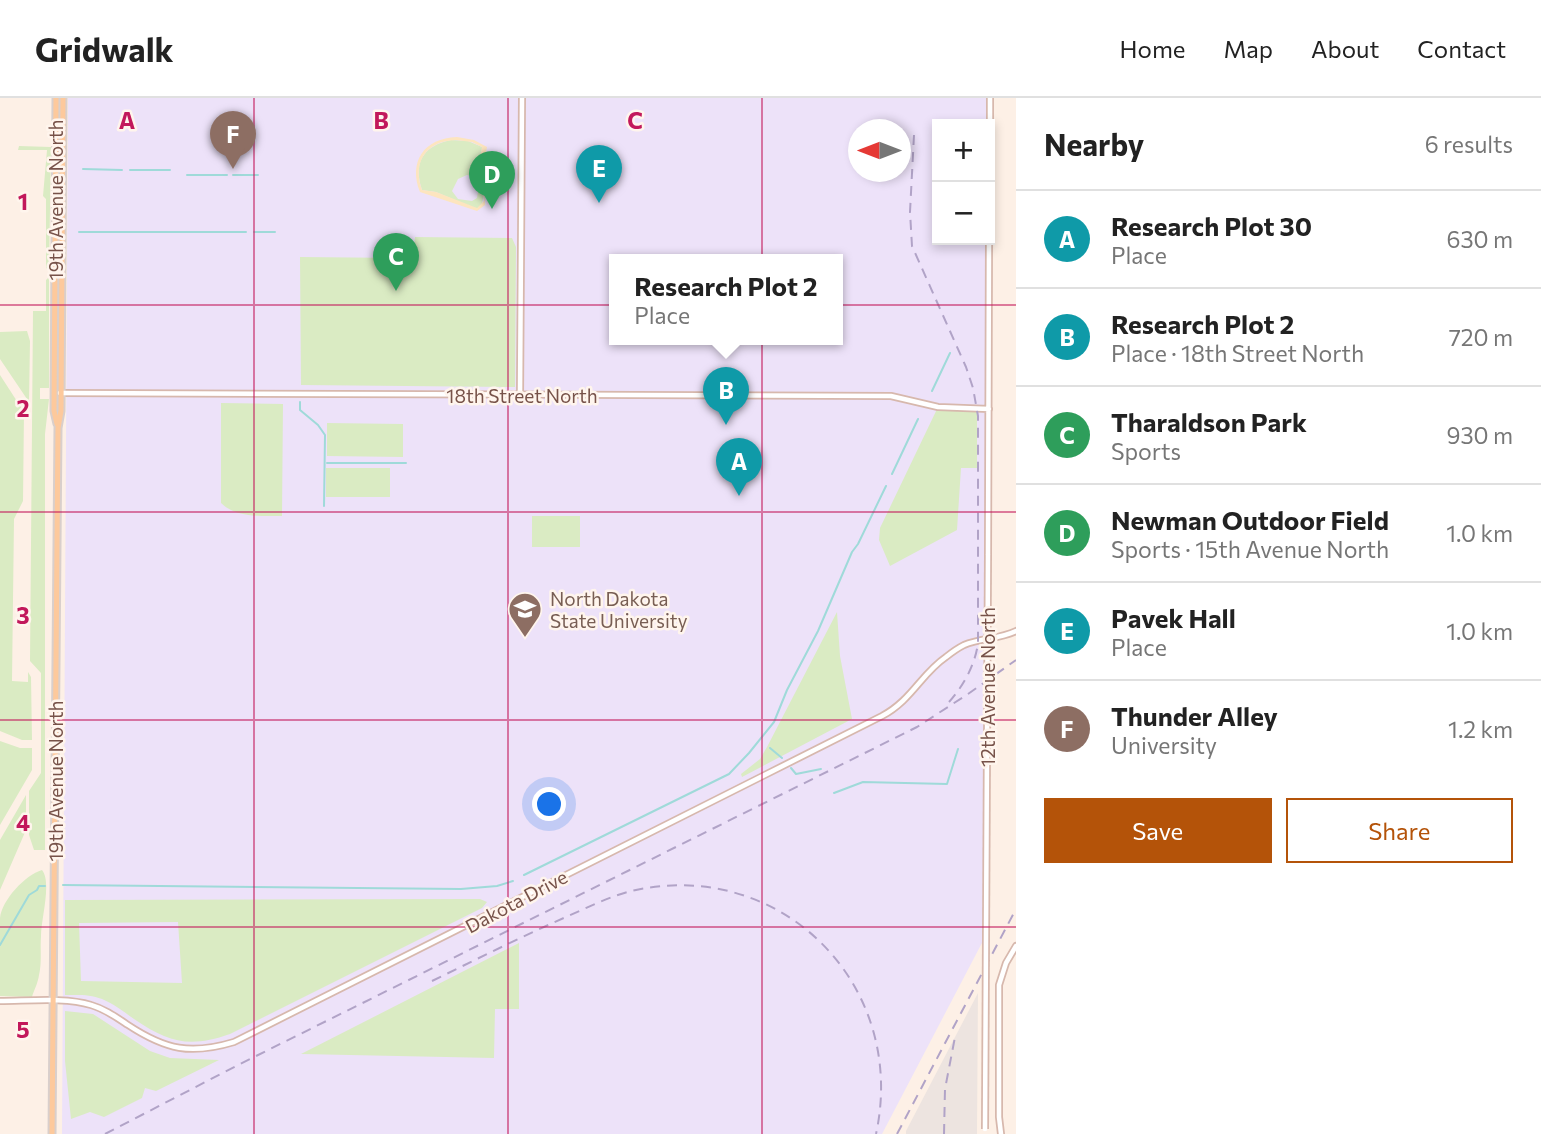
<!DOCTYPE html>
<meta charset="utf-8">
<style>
body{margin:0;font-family:Commissioner,sans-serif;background:#f6f6f6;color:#222}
.controls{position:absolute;right:21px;top:21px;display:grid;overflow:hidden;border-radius:0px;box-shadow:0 4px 10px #0003}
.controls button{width:63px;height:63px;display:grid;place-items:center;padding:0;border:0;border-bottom:2px solid #e0e0e0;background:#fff;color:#222;font:35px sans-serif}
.compass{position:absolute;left:848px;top:21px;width:63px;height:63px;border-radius:50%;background:#fff;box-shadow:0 4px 10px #0003;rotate:270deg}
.you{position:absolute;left:550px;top:707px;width:24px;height:24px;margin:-18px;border:5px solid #fff;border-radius:50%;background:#1a73e8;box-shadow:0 0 0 10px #1a73e833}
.badge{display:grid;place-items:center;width:46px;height:46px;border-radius:50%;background:#b45309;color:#fff;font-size:23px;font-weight:700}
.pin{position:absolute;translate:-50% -58px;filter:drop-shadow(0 2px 4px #0008)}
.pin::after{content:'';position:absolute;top:37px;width:24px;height:21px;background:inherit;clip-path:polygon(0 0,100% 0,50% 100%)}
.popup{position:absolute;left:609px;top:156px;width:234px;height:91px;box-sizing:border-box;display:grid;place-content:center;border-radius:0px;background:#fff;filter:drop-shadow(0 2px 5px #0005);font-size:23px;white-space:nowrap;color:#767676}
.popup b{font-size:26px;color:#222}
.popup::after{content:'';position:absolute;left:50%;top:100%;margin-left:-14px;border:14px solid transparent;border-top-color:#fff}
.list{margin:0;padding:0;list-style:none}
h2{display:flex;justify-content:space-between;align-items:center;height:91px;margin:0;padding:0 28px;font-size:30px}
h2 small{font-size:23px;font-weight:400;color:#767676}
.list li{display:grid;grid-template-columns:46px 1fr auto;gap:21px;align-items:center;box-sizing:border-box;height:98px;padding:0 28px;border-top:2px solid #e0e0e0}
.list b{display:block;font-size:26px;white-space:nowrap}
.list p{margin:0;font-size:23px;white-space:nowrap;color:#767676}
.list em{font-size:23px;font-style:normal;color:#767676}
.actions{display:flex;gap:14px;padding:21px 28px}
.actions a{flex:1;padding:16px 0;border:2px solid #b45309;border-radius:0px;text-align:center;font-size:24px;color:#b45309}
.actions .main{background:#b45309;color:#fff}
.map{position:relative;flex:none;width:1016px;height:1036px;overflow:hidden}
header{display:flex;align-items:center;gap:42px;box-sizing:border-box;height:98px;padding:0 35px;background:#fff;border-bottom:2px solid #e0e0e0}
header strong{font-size:33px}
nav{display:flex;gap:38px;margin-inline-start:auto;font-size:24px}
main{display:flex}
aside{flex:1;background:#fff}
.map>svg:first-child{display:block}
.industrial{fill:#ede4e0}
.education{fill:#ede2f9;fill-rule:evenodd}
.green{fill:#daebc3;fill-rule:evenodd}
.sand{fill:#fde5bf;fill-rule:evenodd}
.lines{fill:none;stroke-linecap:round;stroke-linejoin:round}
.stream{stroke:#9fdad9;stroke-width:2}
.secondary-casing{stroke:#d7b8ad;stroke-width:8}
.primary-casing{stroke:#d9cfcc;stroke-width:9}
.secondary{stroke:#fff;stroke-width:4.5}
.primary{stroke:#fdc99c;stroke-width:5}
.rail{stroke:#b1a3c7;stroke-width:2;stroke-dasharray:10 7;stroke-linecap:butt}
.secondary-bridge-casing{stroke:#d7b8ad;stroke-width:8;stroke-linecap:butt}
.secondary-bridge{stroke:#fff;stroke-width:4.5}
.grid{fill:none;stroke:#c2185b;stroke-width:2;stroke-opacity:0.55}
.labels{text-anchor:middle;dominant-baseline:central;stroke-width:5;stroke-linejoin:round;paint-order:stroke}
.street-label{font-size:19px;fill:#775249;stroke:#fff5ed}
.education-label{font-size:19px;fill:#785e54;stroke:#fff5ed;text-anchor:start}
.grid-label{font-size:23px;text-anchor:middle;font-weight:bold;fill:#c2185b;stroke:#fff5ed;stroke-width:5;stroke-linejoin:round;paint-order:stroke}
</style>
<header>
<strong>Gridwalk</strong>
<nav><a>Home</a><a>Map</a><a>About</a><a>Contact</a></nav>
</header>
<main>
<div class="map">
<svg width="1016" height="1036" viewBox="0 0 1016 1036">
<rect width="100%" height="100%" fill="#fdf0e6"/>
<path class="industrial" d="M978,895L977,1036H906V1033Z"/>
<path class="education" d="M68,0H986V26H937V142H986L984,841L882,1036H62ZM858,32H900V74H858ZM614,161H838V241H614Z"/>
<path class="green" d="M451,42L468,43L482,49C479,66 488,98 480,110H474L436,94L422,92C413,65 423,48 451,42ZM467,77L480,80L477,100L472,103L458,101L452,93L458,81Z
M19,48L51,49L49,172L46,170V101L43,98L47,52H18Z
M415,139L512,140L516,149L515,289L301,287L300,159L404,160V148H414Z
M49,179V290H40V301H49L45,336V752H34L29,737V693L41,675V575L30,563L33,213H46V182Z
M27,233L30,243L29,304L0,261V234Z
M0,277L24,314L23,403L14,421L12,583L28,584V574L31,579L32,642H22L0,633Z
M221,305L283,306L282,418C262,418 236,420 221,405Z
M938,309L977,312V370H961L957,432L890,468L879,442L880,430Z
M327,325L403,326V359L327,358Z
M326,370H390V399H326Z
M532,418H580V449H532Z
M837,514L840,558L852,621L742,679L741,676L760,661L767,649Z
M0,643L20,650H32V672L0,727Z
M26,697V732L0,792V742Z
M42,772C52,784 41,821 41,838C40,851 42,864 39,877C38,885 34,892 32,899L0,898C0,873 0,845 0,820C2,802 25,777 42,772Z
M480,801L487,804L482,810L230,936C190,950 169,945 134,921C124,914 114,906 102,901C90,896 77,897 65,897V802ZM178,824L182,885L81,883L79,825Z
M519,845V911H495L494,960L301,956Z
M65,913L93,916L150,953L170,960L219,962L156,993L145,990L142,1000L104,1019L90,1014L71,1021L65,963Z"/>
<path class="sand" d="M457,39L474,42L487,49L483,71L485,107L477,113L420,94C408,64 424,40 457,39ZM456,42L472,44L482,49L480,61L484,103L477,110L436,94L422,92C412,64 426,43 456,42Z"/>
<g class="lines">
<path class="stream" d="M83,71L122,72
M130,72H170
M187,77H227
M233,77H258
M79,134H246
M254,134H275
M932,293L950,255
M300,304V312L318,327L325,337L324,408
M327,365H406
M892,376L918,321
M770,650L782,660
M791,670L796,676L821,671
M834,695L863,684L947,686L958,651
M524,777L729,676L749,655L774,624L787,592L818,533L852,454L858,446L886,388
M63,787L461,791L497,788L513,783
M0,847L29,797L37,792L39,788H45"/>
<defs>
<path id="secondary" d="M990,80V0
M60,295L891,298L938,309L989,311
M520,297L522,0
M988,457L989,142
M0,903C27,903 66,899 91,907C105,911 116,919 128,927C166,952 191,957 234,944C451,837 665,725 882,618C912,602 921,576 946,559C951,555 958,550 964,547C981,540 999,541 1016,533
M1001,1036L999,1019V887L1006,865L1016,848"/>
<path id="primary" d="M56,0L54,313L57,326
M52,1036L58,330L61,313L63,0"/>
</defs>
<use href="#secondary" class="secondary-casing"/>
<use href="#primary" class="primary-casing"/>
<use href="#secondary" class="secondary"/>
<use href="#primary" class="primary"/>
<path class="rail" d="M914,37L910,114L912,148L966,269L973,290L978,318V545C975,567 964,587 949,604
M432,883C477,861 521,839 566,819C589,809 612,797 636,792C784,761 908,889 876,1036
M105,1036L240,966L917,629L968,596L1016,562
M897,1036L1016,811
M944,1036L945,991L955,939"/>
<defs>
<path id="secondary-bridge" d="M985,1031L988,457"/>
</defs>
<use href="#secondary-bridge" class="secondary-bridge-casing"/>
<use href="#secondary-bridge" class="secondary-bridge"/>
</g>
<path class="grid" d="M254,0V1036M508,0V1036M762,0V1036M0,207H1016M0,414H1016M0,622H1016M0,829H1016"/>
<defs>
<symbol id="university-pin" viewBox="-11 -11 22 30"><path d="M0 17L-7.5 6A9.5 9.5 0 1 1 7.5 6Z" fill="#8d6e63" stroke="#fff5ed"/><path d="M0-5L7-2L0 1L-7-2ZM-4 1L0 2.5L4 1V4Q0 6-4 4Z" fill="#fff"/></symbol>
</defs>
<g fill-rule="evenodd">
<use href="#university-pin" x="506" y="492" width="38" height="52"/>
</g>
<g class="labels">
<g class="street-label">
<text transform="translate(55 102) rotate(-90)">19th Avenue North</text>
<text x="522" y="297">18th Street North</text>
<text transform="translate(987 589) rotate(-90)">12th Avenue North</text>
<text transform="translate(55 683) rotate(-90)">19th Avenue North</text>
<text transform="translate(516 803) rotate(-28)">Dakota Drive</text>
</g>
<g class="education-label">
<text x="550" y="500">North Dakota<tspan x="550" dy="22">State University</tspan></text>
</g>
</g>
<g class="grid-label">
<text x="127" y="31">A</text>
<text x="381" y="31">B</text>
<text x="635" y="31">C</text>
<text x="23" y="112">1</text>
<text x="23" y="319">2</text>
<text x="23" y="526">3</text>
<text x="23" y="733">4</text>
<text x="23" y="940">5</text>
</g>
</svg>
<div class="controls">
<button>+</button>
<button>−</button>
</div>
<svg class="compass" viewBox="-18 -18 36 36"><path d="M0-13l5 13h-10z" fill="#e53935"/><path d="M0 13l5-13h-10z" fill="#767676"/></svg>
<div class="you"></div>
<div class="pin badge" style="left:739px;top:398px;background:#0f9aa8">A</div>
<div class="pin badge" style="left:726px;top:327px;background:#0f9aa8">B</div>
<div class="popup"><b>Research Plot 2</b>Place</div>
<div class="pin badge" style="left:396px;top:193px;background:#2e9e5b">C</div>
<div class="pin badge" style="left:492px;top:111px;background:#2e9e5b">D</div>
<div class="pin badge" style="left:599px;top:105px;background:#0f9aa8">E</div>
<div class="pin badge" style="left:233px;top:71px;background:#8d6e63">F</div>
</div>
<aside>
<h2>Nearby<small>6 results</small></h2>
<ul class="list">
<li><span class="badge" style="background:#0f9aa8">A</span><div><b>Research Plot 30</b><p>Place</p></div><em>630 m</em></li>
<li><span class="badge" style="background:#0f9aa8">B</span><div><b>Research Plot 2</b><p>Place · 18th Street North</p></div><em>720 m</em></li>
<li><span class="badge" style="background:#2e9e5b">C</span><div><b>Tharaldson Park</b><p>Sports</p></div><em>930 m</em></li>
<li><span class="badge" style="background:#2e9e5b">D</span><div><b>Newman Outdoor Field</b><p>Sports · 15th Avenue North</p></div><em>1.0 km</em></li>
<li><span class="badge" style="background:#0f9aa8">E</span><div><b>Pavek Hall</b><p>Place</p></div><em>1.0 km</em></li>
<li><span class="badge" style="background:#8d6e63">F</span><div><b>Thunder Alley</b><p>University</p></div><em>1.2 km</em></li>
</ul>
<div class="actions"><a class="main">Save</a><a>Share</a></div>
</aside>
</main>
